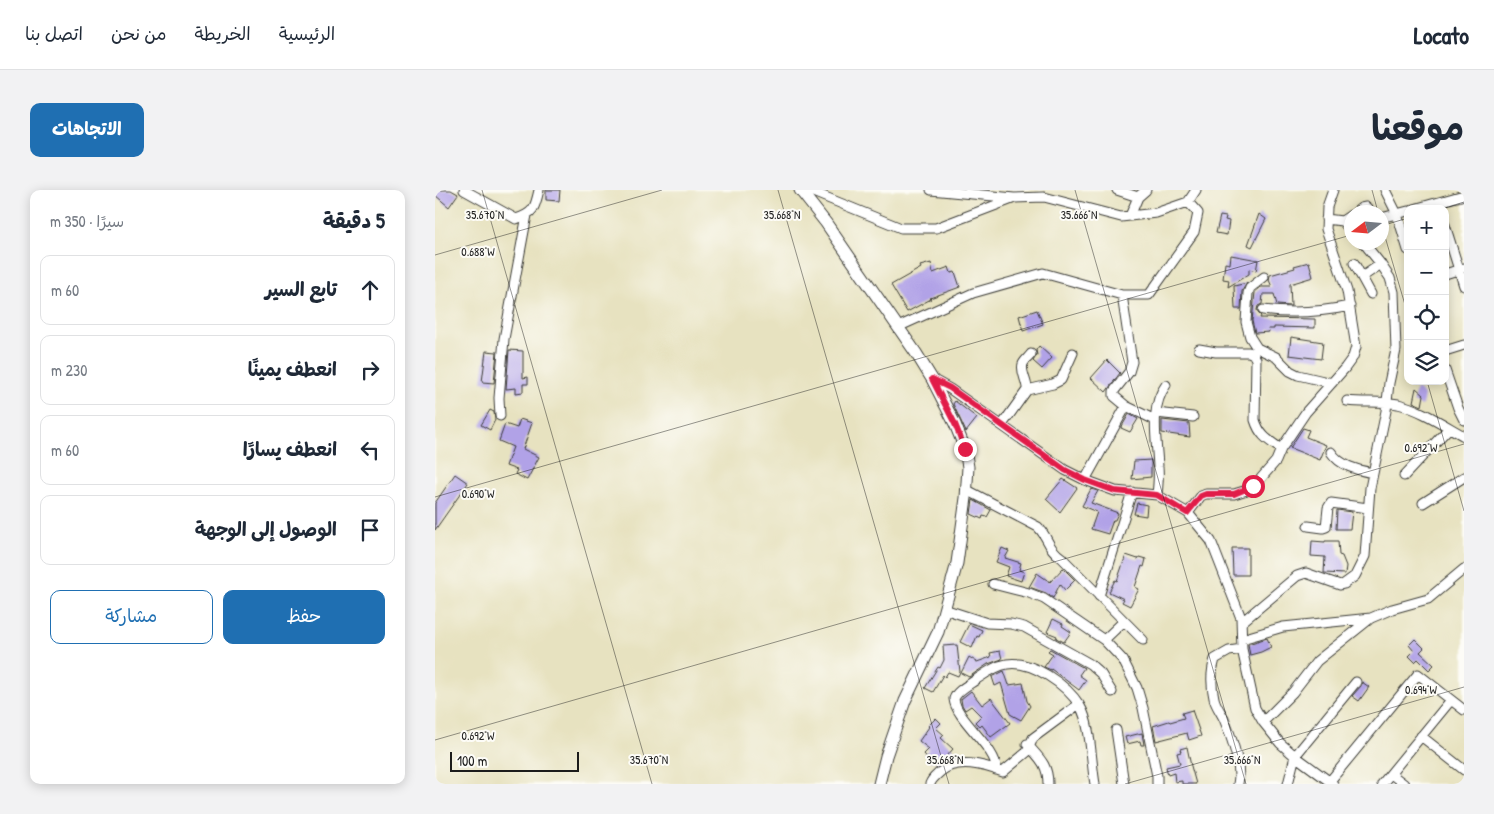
<!DOCTYPE html>
<html lang="ar">
<meta charset="utf-8">
<style>
body{margin:0;font-family:"Patrick Hand","Playpen Sans Arabic",sans-serif;background:#f2f2f3;color:#1f2937;direction:rtl}
.controls{position:absolute;right:15px;top:15px;display:grid;overflow:hidden;border-radius:10px;box-shadow:0 2px 12px #0003}
.controls button{width:45px;height:45px;display:grid;place-items:center;padding:0;border:0;border-bottom:1px solid #e0e1e3;background:#fff;color:#1f2937;font:25px sans-serif}
.compass{position:absolute;left:909px;top:15px;width:45px;height:45px;border-radius:50%;background:#fff;box-shadow:0 2px 12px #0003;rotate:254deg}
.scale{position:absolute;left:15px;bottom:12px;width:129px;box-sizing:border-box;padding-left:5px;border:2px solid #1c1c1c;border-top:0;font-size:14px;line-height:18px;white-space:nowrap;color:#1c1c1c;-webkit-text-stroke:4px #fdfcf7;paint-order:stroke}
.stop{position:absolute;width:15px;height:15px;margin:-11px;border:4px solid #e11d48;border-radius:50%;background:#fff}
.stop.end{background:#e11d48;border-color:#fff;box-shadow:0 1px 5px #0008}
.list{margin:0;padding:0;list-style:none}
h2{display:flex;justify-content:space-between;align-items:center;height:65px;margin:0;padding:0 20px;font-size:21px}
h2 small{font-size:16px;font-weight:400;color:#747a83}
.list li{display:grid;grid-template-columns:32px 1fr auto;gap:15px;align-items:center;box-sizing:border-box;height:70px;margin:0 10px 10px;padding:0 10px;border:1px solid #e0e1e3;border-radius:10px}
.list b{display:block;font-size:19px;white-space:nowrap}
.list em{font-size:16px;font-style:normal;color:#747a83}
.actions{display:flex;gap:10px;padding:15px 20px}
.actions a{flex:1;padding:11px 0;border:1px solid #1f6fb2;border-radius:10px;text-align:center;font-size:18px;color:#1f6fb2}
.actions .main{background:#1f6fb2;color:#fff}
.icon{flex:none;width:28px;height:28px;fill:none;stroke:currentColor;stroke-width:2;stroke-linecap:round;stroke-linejoin:round}
.map{position:relative;flex:none;width:1029px;height:594px;overflow:hidden;direction:ltr;border-radius:10px}
header{display:flex;align-items:center;gap:30px;box-sizing:border-box;height:70px;padding:0 25px;background:#fff;border-bottom:1px solid #e0e1e3}
header strong{font-size:24px}
nav{display:flex;gap:28px;margin-inline-start:auto;font-size:18px}
.intro{display:flex;align-items:center;justify-content:space-between;box-sizing:border-box;height:120px;padding:0 30px}
h1{margin:0;font-size:35px}
.button{padding:12px 22px;border-radius:10px;background:#1f6fb2;color:#fff;font-size:18px;font-weight:700}
main{display:flex;gap:30px;padding:0 30px}
aside{flex:1;background:#fff;border-radius:10px;box-shadow:0 2px 12px #0003}
.map>svg:first-child{display:block}
.building{fill:#b1a2e7}
.lines{fill:none;stroke-linecap:round;stroke-linejoin:round}
.minor-casing{stroke:#3a3a35;stroke-width:11}
.major-casing{stroke:#3a3a35;stroke-width:13}
.minor{stroke:#fff;stroke-width:9}
.major{stroke:#fff;stroke-width:11}
.route{stroke:#e11d48;stroke-width:6}
.ticks{fill:none;stroke:#1c1c1c;stroke-width:1;stroke-opacity:0.45}
.ticks-label{font-size:12px;text-anchor:middle;fill:#1c1c1c;stroke:#fdfcf7;stroke-width:4;stroke-linejoin:round;paint-order:stroke}
</style>
<header>
<strong>Locato</strong>
<nav><a>الرئيسية</a><a>الخريطة</a><a>من نحن</a><a>اتصل بنا</a></nav>
</header>
<div class="intro"><h1>موقعنا</h1><a class="button">الاتجاهات</a></div>
<main>
<div class="map">
<svg width="1029" height="594" viewBox="0 0 1029 594">
<rect width="100%" height="100%" fill="#fdfcf7"/>
<filter id="ink" filterUnits="userSpaceOnUse"><feTurbulence type="fractalNoise" baseFrequency=".02" numOctaves="2"/><feDisplacementMap in="SourceGraphic" scale="10" xChannelSelector="R" yChannelSelector="G"/><feConvolveMatrix kernelMatrix="1 2 1 2 8 2 1 2 1" color-interpolation-filters="sRGB"/></filter>
<filter id="wash" filterUnits="userSpaceOnUse"><feTurbulence type="fractalNoise" baseFrequency=".0096" numOctaves="4" result="noise"/><feDisplacementMap in="SourceGraphic" scale="20" xChannelSelector="R" yChannelSelector="G"/><feGaussianBlur stdDeviation="1.12" result="paint"/><feColorMatrix in="noise" values="0 0 0 0 0 0 0 0 0 0 0 0 0 0 0 0 0 1.4 0 .05"/><feComposite in="paint" operator="in"/></filter>
<g filter="url(#wash)">
<rect width="100%" height="100%" fill="#e7e2c0"/>
<g id="blocks">
<path class="building" d="M0,0H16L23,4L14,17L0,5Z
M111,0H125L124,11L111,10Z
M824,24L831,29L817,57L813,55Z
M785,26L791,27L790,30L794,31L792,45L781,43Z
M796,65L823,70L821,81L814,79V84L793,97L794,90L788,89L790,73L795,74Z
M874,72L878,87L855,94L856,116L842,115L839,104H828L827,114L823,116L822,120L823,123L826,126L825,128L880,129V138L839,137V139H833L834,142L820,143L817,131L820,102L826,97H837L834,90L835,85L860,78L859,76Z
M496,73L498,83L514,77L516,83L520,82L525,97L495,108L496,109L472,122L456,95L486,78L485,76Z
M812,93L807,101L806,119H800L799,96Z
M602,120L608,134L588,141L584,126Z
M856,147L888,152L886,169L854,165Z
M604,156L617,168L607,179L598,171L602,165L601,160Z
M74,160L88,161V188L93,187V194H88V202L81,203V198L71,199Z
M51,161L62,162L59,193L47,192Z
M672,170L685,183L671,202L656,188Z
M981,198L989,205L987,216L978,212Z
M520,211L542,228L531,242L518,214Z
M55,220L59,222L60,230L55,240L46,235Z
M694,224L703,229L695,242L686,238Z
M85,229L97,233L88,259L104,267L92,290L80,284L82,280L71,276L78,257L64,251L70,234L82,238Z
M727,230L754,233L755,247L727,243Z
M868,238L874,240L871,247L891,255L885,270L855,258Z
M716,270V287L697,289L699,271Z
M20,284L33,293L0,340V313Z
M628,289L642,298L625,322L611,309Z
M656,299L663,301L656,313L683,323L680,330H678L673,344L656,339L662,322L647,316Z
M538,310L556,320L552,327L548,326L547,329L536,324Z
M702,313L712,315L711,326L699,324Z
M902,320L917,322L915,339H901Z
M877,351L890,352V351H903L904,365L907,366L911,376L910,384L889,383L890,367L876,366Z
M567,358L574,361L570,368L586,373L584,380L589,382L586,391L571,386L574,377L561,372Z
M797,358H813V385H798Z
M691,365L703,369L704,367L711,369L709,377L707,376L700,397L704,399L695,416L687,412L689,409L674,402L680,390L682,391Z
M628,378L640,390L630,400L625,394L618,408L611,403L594,397L602,383L615,392Z
M618,429L628,434L627,436L636,442L629,452L621,448L622,446L612,442Z
M534,434L547,440L544,447L542,446L537,458L525,452Z
M832,448L836,457L826,462L815,465L813,454Z
M980,449L989,458L985,462L999,475L994,480L983,469L980,472L974,466L979,461L974,455Z
M522,455L525,482L523,486L513,482L510,487L508,485L498,502L490,498L503,477L505,478L509,470L508,456Z
M615,459L649,478L644,485L651,490L644,500L616,479V480L609,477L618,464L613,461Z
M565,461L567,469L553,474L534,487L526,483L534,467L542,472L556,467L555,463Z
M569,481L574,495L588,493L592,511L595,516L586,530L575,524L566,493L560,496L557,487Z
M927,492L934,497L924,511L917,506L926,496Z
M536,501L547,515L556,508L575,533L556,547L547,535L545,537L540,532L546,526L536,516L530,520L527,515L526,509Z
M757,520L766,546L754,550L752,543L721,551L718,536L734,531L735,532L749,528L747,523Z
M501,528L506,533L501,538L509,545L506,548L518,559L504,575L499,569L496,572L489,564L494,559L484,551L494,537L493,536Z
M707,543L709,555H706L705,551L692,554L690,547Z
M752,557L756,576L761,594H747V591L740,592L739,583L733,585L731,577L745,574L742,563L746,562L745,559Z"/>
</g>
</g>
<g filter="url(#ink)">
<use href="#blocks" fill-opacity="0" stroke="#3a3a35" stroke-width="1"/>
<g class="lines">
<defs>
<path id="minor" d="M29,0L81,29C99,23 100,18 104,0
M373,0L466,38H501L577,9
M682,0L703,7
M950,0L962,24L973,60
M753,12L761,0
M979,19L1029,5
M921,22L926,18L931,17L936,22
M695,26L703,7L711,0
M946,28L973,21
M891,29L907,31L916,25
M907,31L916,40
M1010,35L1029,96
M919,73L936,104
M1010,84L1029,78
M829,87L815,98L813,103L811,132L815,147L822,158L841,167L855,181L863,185L897,193
M927,87L946,74
M687,105L697,172L694,182L679,201V206L691,216L720,230
M828,120C858,124 886,122 915,116
M463,137L538,103L608,83L687,105H714L759,42L763,23L753,12L721,23L686,27L609,7L579,8L496,0
M764,159L781,162H814L818,164L821,169L820,230C825,246 833,250 846,259
M1010,161L1029,155
M1010,180L1023,218L1029,230
M497,189L515,199L630,280L650,290L680,301L722,305L753,323L776,351L806,428L807,459L820,518L828,532L845,553L860,566L898,594
M592,200C593,192 585,182 588,174C589,171 594,167 596,164
M912,211C929,213 946,211 963,214C985,219 1009,235 1029,246
M721,223L758,227
M65,226L64,208L69,149L92,25
M567,235L592,200L618,194L626,190L638,163
M896,262C905,276 922,280 938,283
M969,286L1014,238
M650,290L691,216
M532,300L603,337C614,348 612,358 627,368L708,450
M722,305C723,296 724,286 723,277C722,250 714,218 731,195
M988,313L1029,287
M753,323L766,306L771,304H799L812,300L821,294L841,271L846,259L871,222L910,178L918,167L921,157L912,101L891,39L892,17L898,0
M873,336L888,338L891,337L893,318L896,313L933,318
M558,394L594,403L609,409L669,450L688,470L702,498L708,518L722,586V594
M664,406L697,302
M509,419L552,433L576,434L589,437L655,474L666,484L677,502
M807,432L862,386L871,383L905,395L909,394L920,386L930,366L935,298L951,221L954,193L961,160L959,102L955,88L945,73L928,52
M807,449L848,437L936,428
M669,450L689,431
M828,532L858,502L882,471L936,428L957,419L993,409L1029,379
M681,540L689,594
M986,546L1029,580
M592,554C604,568 613,574 613,594
M561,580C564,560 521,530 519,509C522,500 534,495 542,489C551,483 560,476 572,474C597,470 632,495 645,516C656,534 656,572 660,594
M956,584L969,594
M895,591L983,484L1029,520
M495,594C497,588 501,586 505,582C522,567 549,575 568,582L592,562L598,548L644,514
M803,594C807,576 796,546 789,529C786,522 780,515 779,508C776,495 776,481 780,469L794,461L807,459
M853,594L860,566L921,492
M947,594L1016,510"/>
<path id="major" d="M365,0L391,33L481,163L497,189L520,234L530,259L533,277L531,308L522,373L503,442L470,511L451,566L444,594"/>
</defs>
<use href="#minor" class="minor-casing"/>
<use href="#major" class="major-casing"/>
<use href="#minor" class="minor"/>
<use href="#major" class="major"/>
</g>
</g>
<g class="lines" filter="url(#ink)">
<path class="route" d="M530,259L520,234L497,189L515,198L630,280L650,290L680,301L722,305L752,323L766,306L771,304H799L818,296"/>
</g>
<path class="ticks" d="M47,0L217,594M343,0L514,594M640,0L811,594M937,0L943,22M1007,19L1029,12M946,33L973,125M946,36L973,28M0,65L227,0M992,191L1029,321M0,307L916,45M0,550L1029,254M690,594L1029,497"/>
<g class="ticks-label">
<text x="50" y="29">35.670°N</text>
<text x="347" y="29">35.668°N</text>
<text x="644" y="29">35.666°N</text>
<text x="43" y="66">0.688°W</text>
<text x="986" y="262">0.692°W</text>
<text x="43" y="308">0.690°W</text>
<text x="986" y="504">0.694°W</text>
<text x="43" y="550">0.692°W</text>
<text x="214" y="574">35.670°N</text>
<text x="510" y="574">35.668°N</text>
<text x="807" y="574">35.666°N</text>
</g>
</svg>
<div class="controls">
<button>+</button>
<button>−</button>
<button><svg class="icon" aria-label="locate" viewBox="0 0 24 24"><circle cx="12" cy="12" r="6"/><path d="M12 2v4M12 18v4M2 12h4M18 12h4"/></svg></button>
<button><svg class="icon" aria-label="layers" viewBox="0 0 24 24"><path d="M12 4l9 5-9 5-9-5zM3 14l9 5 9-5"/></svg></button>
</div>
<svg class="compass" viewBox="-18 -18 36 36"><path d="M0-13l5 13h-10z" fill="#e53935"/><path d="M0 13l5-13h-10z" fill="#747a83"/></svg>
<div class="scale">100 m</div>
<div class="stop" style="left:818px;top:296px"></div>
<div class="stop end" style="left:530px;top:259px"></div>
</div>
<aside>
<h2>5 دقيقة<small>سيرًا · 350 m</small></h2>
<ul class="list">
<li><svg class="icon" aria-label="ahead" viewBox="0 0 24 24"><path d="M12 20V5M6 11l6-6 6 6"/></svg><div><b>تابع السير</b></div><em>60 m</em></li>
<li><svg class="icon" aria-label="right" viewBox="0 0 24 24"><path d="M7 20v-9h11M14 6l5 5-5 5"/></svg><div><b>انعطف يمينًا</b></div><em>230 m</em></li>
<li><svg class="icon" aria-label="left" viewBox="0 0 24 24"><path d="M17 20v-9H6M10 6l-5 5 5 5"/></svg><div><b>انعطف يسارًا</b></div><em>60 m</em></li>
<li><svg class="icon" aria-label="arrive" viewBox="0 0 24 24"><path d="M6 21V4h12l-3 4 3 4H6"/></svg><div><b>الوصول إلى الوجهة</b></div></li>
</ul>
<div class="actions"><a class="main">حفظ</a><a>مشاركة</a></div>
</aside>
</main>
